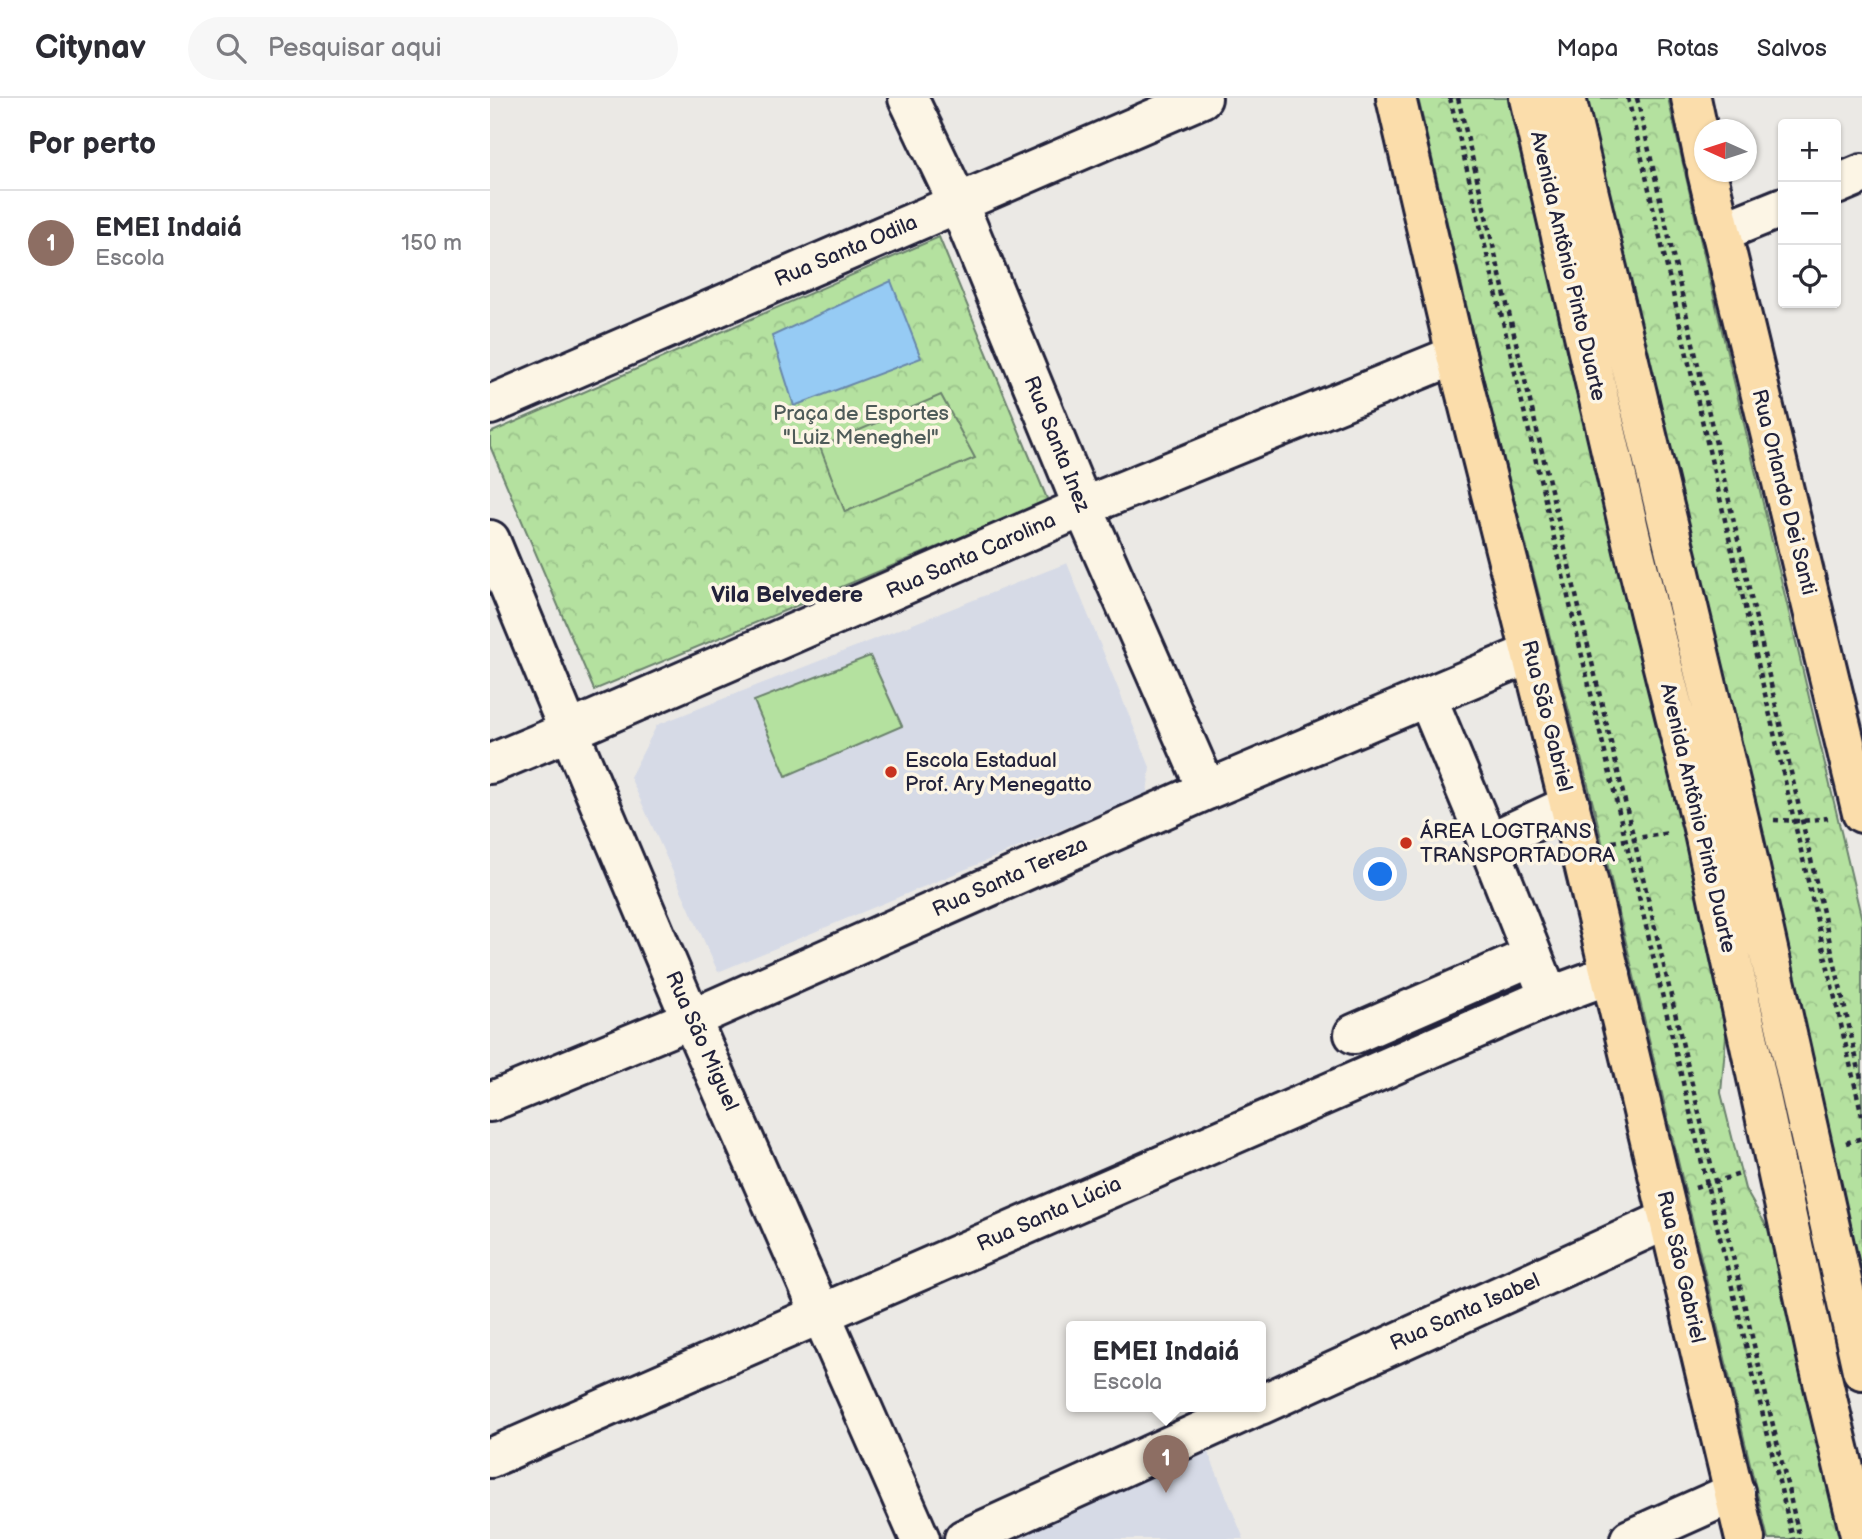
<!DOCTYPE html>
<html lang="pt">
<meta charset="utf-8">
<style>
body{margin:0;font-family:"Balsamiq Sans",sans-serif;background:#f7f7f7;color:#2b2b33}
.controls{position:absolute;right:21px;top:21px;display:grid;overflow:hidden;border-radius:7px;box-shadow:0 2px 5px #0004}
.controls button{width:63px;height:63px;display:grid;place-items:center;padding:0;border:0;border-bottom:2px solid #e1e1e2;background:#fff;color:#2b2b33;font:35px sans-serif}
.compass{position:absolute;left:1204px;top:21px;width:63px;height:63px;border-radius:50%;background:#fff;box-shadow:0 2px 5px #0004;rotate:273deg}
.you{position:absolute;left:891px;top:777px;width:24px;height:24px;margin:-18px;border:5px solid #fff;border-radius:50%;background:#1a73e8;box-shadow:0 0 0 10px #1a73e833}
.badge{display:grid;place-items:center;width:46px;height:46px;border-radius:50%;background:#b45309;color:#fff;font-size:23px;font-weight:700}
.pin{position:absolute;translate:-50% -58px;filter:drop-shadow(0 2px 4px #0008)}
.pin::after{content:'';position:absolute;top:37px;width:24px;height:21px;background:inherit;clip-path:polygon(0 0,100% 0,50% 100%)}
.popup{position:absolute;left:576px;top:1223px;width:200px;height:91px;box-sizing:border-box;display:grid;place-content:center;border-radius:7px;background:#fff;filter:drop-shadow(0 2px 5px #0005);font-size:23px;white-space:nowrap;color:#7c7c81}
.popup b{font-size:26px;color:#2b2b33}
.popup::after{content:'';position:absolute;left:50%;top:100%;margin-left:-14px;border:14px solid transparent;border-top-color:#fff}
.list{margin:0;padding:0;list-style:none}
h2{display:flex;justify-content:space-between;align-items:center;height:91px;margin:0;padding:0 28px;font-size:30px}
h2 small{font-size:23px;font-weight:400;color:#7c7c81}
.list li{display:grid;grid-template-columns:46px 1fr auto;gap:21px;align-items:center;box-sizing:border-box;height:105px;padding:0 28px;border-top:2px solid #e1e1e2}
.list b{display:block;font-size:26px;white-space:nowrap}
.list p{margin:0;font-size:23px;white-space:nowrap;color:#7c7c81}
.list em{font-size:23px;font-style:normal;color:#7c7c81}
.icon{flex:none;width:38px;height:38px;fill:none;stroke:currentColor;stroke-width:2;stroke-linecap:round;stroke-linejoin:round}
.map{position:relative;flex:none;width:1372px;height:1441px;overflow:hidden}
header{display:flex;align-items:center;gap:42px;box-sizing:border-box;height:98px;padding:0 35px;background:#fff;border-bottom:2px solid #e1e1e2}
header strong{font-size:33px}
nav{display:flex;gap:38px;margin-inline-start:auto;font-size:24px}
.search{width:490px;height:63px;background:#f7f7f7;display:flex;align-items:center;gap:18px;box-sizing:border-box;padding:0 24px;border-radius:38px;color:#7c7c81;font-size:26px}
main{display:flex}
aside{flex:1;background:#fff}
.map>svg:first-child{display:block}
.built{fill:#d6dae6}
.forest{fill:url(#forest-crowns);stroke:#6b826d;stroke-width:2}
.pitch{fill:#b4e19f;stroke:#6b826d;stroke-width:2}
.water{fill:#96cbf4;stroke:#6887aa;stroke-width:2}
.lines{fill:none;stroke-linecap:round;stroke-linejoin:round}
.minor-casing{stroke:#22223b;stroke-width:44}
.major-casing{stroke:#22223b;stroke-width:44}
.path{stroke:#22223b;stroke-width:4.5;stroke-dasharray:5 5;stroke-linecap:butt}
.minor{stroke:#fcf5e5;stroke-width:38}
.major{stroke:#fbddab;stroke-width:38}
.poi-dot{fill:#c8321e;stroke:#fcf5e5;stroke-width:2.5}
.labels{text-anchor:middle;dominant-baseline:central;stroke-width:7;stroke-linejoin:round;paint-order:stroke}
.street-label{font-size:21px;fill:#22223b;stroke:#fcf5e5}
.park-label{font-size:21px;fill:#4e5b59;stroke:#fcf5e5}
.poi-label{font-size:21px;fill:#22223b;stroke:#fcf5e5;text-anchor:start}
.neighbourhood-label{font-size:23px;font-weight:bold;fill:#22223b;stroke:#fcf5e5}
</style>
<header>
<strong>Citynav</strong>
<div class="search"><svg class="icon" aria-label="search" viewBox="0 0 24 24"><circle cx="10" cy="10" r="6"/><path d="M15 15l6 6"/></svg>Pesquisar aqui</div>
<nav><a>Mapa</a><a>Rotas</a><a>Salvos</a></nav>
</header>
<main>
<aside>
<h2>Por perto<small></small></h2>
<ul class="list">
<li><span class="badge" style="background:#8d6e63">1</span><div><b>EMEI Indaiá</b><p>Escola</p></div><em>150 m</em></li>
</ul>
</aside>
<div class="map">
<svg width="1372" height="1441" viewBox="0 0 1372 1441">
<defs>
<pattern id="forest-crowns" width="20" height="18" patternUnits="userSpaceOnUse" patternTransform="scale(1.75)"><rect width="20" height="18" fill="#b4e19f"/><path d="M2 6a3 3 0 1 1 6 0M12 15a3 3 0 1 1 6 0" fill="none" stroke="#9ac18a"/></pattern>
</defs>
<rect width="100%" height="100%" fill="#ebe9e5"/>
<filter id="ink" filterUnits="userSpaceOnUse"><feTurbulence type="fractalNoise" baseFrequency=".0143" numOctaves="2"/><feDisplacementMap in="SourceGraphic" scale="14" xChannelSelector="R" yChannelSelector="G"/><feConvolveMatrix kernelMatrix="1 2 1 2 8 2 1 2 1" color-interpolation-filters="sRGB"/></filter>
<g filter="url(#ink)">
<path class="built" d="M577,465L660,669L657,696L228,874L140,679L167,627Z
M716,1349L754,1441H516Z"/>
<path class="forest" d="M928,0H1020L1238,915L1231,995L1255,1091L1291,1153L1358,1441H1278L1104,710L996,292Z
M1091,0H1178L1213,153L1372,822V1182Z
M449,139L558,403L104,592L0,348V335Z"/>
<path class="pitch" d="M451,297L485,360L355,414L330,349Z
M380,558L412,628L296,678L264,603Z"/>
<path class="water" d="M401,183L431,260L304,308L282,238Z"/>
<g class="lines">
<defs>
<path id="minor" d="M418,0L468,105L593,409L717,692
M1346,87L1372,76
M1231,134L1293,109
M0,307L712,0
M0,442L79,633L201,921L430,1441
M937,599L998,745L1059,899
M0,666L79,633L593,409L966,257
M998,745L1080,707
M864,936L1043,858
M0,1004L201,921L717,692L1041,555
M770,1307L1179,1121
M0,1360L1059,899L1121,876
M474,1441L765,1309
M1140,1441L1245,1394"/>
<path id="major" d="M906,0L966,257L1090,749L1255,1441
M1039,0L1144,452L1213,730L1329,1267L1371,1441
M1076,0L1249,721L1372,1272
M1201,0L1214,61
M1217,74L1372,715"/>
</defs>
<use href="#minor" class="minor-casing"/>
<use href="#major" class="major-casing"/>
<path class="path" d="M960,0L1217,1086L1303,1441
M968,0L1310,1441
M1138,0L1372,1018
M1147,0L1372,985
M1284,722L1312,723L1338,720
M1122,744L1179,735
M1356,1045L1372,1040
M1205,1090L1253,1075"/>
<use href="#minor" class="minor"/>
<use href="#major" class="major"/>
</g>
</g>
<g class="poi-dot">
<circle cx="401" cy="674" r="7"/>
<circle cx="916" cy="745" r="7"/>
</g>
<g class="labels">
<g class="street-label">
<text transform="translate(356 153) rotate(-23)">Rua Santa Odila</text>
<text transform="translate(1078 168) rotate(77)">Avenida Antônio Pinto Duarte</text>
<text transform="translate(567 346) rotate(68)">Rua Santa Inez</text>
<text transform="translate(1294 394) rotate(76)">Rua Orlando Dei Santi</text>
<text transform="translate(481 458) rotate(-24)">Rua Santa Carolina</text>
<text transform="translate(1057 618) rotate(76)">Rua São Gabriel</text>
<text transform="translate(1208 720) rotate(77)">Avenida Antônio Pinto Duarte</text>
<text transform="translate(520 779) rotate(-24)">Rua Santa Tereza</text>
<text transform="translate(212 943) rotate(66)">Rua São Miguel</text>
<text transform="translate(559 1116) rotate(-24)">Rua Santa Lúcia</text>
<text transform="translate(1191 1169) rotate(77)">Rua São Gabriel</text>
<text transform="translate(975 1214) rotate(-24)">Rua Santa Isabel</text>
</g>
<g class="park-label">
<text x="371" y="315">Praça de Esportes<tspan x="371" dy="24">"Luiz Meneghel"</tspan></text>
</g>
<g class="poi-label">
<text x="415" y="662">Escola Estadual<tspan x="415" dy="24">Prof. Ary Menegatto</tspan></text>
<text x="930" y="733">ÁREA LOGTRANS<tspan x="930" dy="24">TRANSPORTADORA</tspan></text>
</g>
<g class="neighbourhood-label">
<text x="297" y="497">Vila Belvedere</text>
</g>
</g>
</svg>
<div class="controls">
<button>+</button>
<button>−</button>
<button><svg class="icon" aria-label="locate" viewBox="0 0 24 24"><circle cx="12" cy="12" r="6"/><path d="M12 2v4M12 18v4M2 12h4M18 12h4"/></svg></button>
</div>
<svg class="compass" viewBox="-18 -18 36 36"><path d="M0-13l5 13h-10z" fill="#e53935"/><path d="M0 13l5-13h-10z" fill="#7c7c81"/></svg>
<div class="you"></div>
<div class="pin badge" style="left:676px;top:1395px;background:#8d6e63">1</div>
<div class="popup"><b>EMEI Indaiá</b>Escola</div>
</div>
</main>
